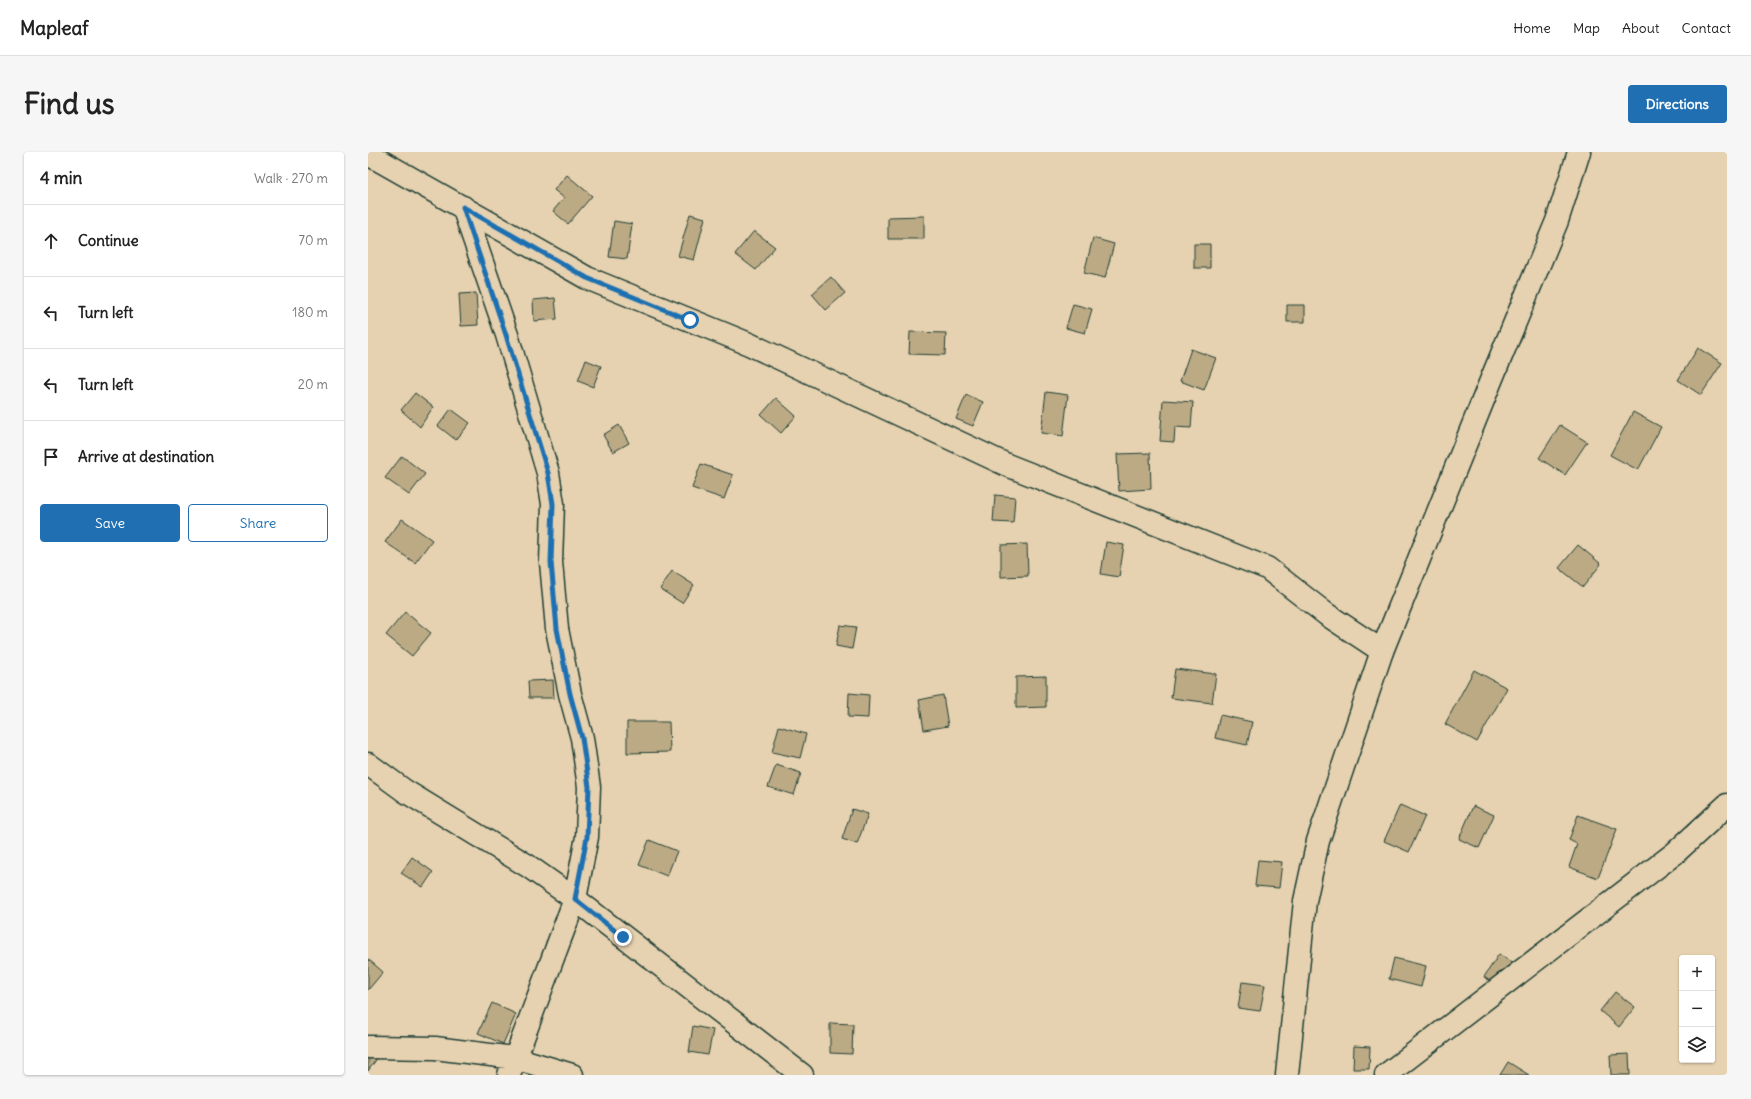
<!DOCTYPE html>
<meta charset="utf-8">
<style>
body{margin:0;font-family:Delius,sans-serif;background:#f6f6f6;color:#222}
.controls{position:absolute;right:12px;bottom:12px;display:grid;overflow:hidden;border-radius:4px;box-shadow:0 1px 3px #0004}
.controls button{width:36px;height:36px;display:grid;place-items:center;padding:0;border:0;border-bottom:1px solid #e0e0e0;background:#fff;color:#222;font:20px sans-serif}
.stop{position:absolute;width:12px;height:12px;margin:-9px;border:3px solid #1f6fb2;border-radius:50%;background:#fff}
.stop.end{background:#1f6fb2;border-color:#fff;box-shadow:0 1px 4px #0008}
.list{margin:0;padding:0;list-style:none}
h2{display:flex;justify-content:space-between;align-items:center;height:52px;margin:0;padding:0 16px;font-size:17px}
h2 small{font-size:13px;font-weight:400;color:#767676}
.list li{display:grid;grid-template-columns:26px 1fr auto;gap:12px;align-items:center;box-sizing:border-box;height:72px;padding:0 16px;border-top:1px solid #e0e0e0}
.list b{display:block;font-size:15px;white-space:nowrap}
.list em{font-size:13px;font-style:normal;color:#767676}
.actions{display:flex;gap:8px;padding:12px 16px}
.actions a{flex:1;padding:9px 0;border:1px solid #1f6fb2;border-radius:4px;text-align:center;font-size:14px;color:#1f6fb2}
.actions .main{background:#1f6fb2;color:#fff}
.icon{flex:none;width:22px;height:22px;fill:none;stroke:currentColor;stroke-width:2;stroke-linecap:round;stroke-linejoin:round}
.map{position:relative;flex:none;width:1359px;height:923px;overflow:hidden;border-radius:4px}
header{display:flex;align-items:center;gap:24px;box-sizing:border-box;height:56px;padding:0 20px;background:#fff;border-bottom:1px solid #e0e0e0}
header strong{font-size:19px}
nav{display:flex;gap:22px;margin-inline-start:auto;font-size:14px}
.intro{display:flex;align-items:center;justify-content:space-between;box-sizing:border-box;height:96px;padding:0 24px}
h1{margin:0;font-size:28px}
.button{padding:10px 18px;border-radius:4px;background:#1f6fb2;color:#fff;font-size:14px;font-weight:700}
main{display:flex;gap:24px;padding:0 24px}
aside{flex:1;background:#fff;border-radius:4px;box-shadow:0 1px 3px #0004}
.map>svg:first-child{display:block}
.building{fill:#bcaa85;stroke:#1f3d34}
.lines{fill:none;stroke-linecap:round;stroke-linejoin:round}
.street-casing{stroke:#1f3d34;stroke-width:25}
.secondary-casing{stroke:#1f3d34;stroke-width:25}
.street{stroke:#e6d2b0;stroke-width:22}
.secondary{stroke:#e6d2b0;stroke-width:22}
.route{stroke:#1f6fb2;stroke-width:5}
</style>
<header>
<strong>Mapleaf</strong>
<nav><a>Home</a><a>Map</a><a>About</a><a>Contact</a></nav>
</header>
<div class="intro"><h1>Find us</h1><a class="button">Directions</a></div>
<main>
<aside>
<h2>4 min<small>Walk · 270 m</small></h2>
<ul class="list">
<li><svg class="icon" aria-label="ahead" viewBox="0 0 24 24"><path d="M12 20V5M6 11l6-6 6 6"/></svg><div><b>Continue</b></div><em>70 m</em></li>
<li><svg class="icon" aria-label="left" viewBox="0 0 24 24"><path d="M17 20v-9H6M10 6l-5 5 5 5"/></svg><div><b>Turn left</b></div><em>180 m</em></li>
<li><svg class="icon" aria-label="left" viewBox="0 0 24 24"><path d="M17 20v-9H6M10 6l-5 5 5 5"/></svg><div><b>Turn left</b></div><em>20 m</em></li>
<li><svg class="icon" aria-label="arrive" viewBox="0 0 24 24"><path d="M6 21V4h12l-3 4 3 4H6"/></svg><div><b>Arrive at destination</b></div></li>
</ul>
<div class="actions"><a class="main">Save</a><a>Share</a></div>
</aside>
<div class="map">
<svg width="1359" height="923" viewBox="0 0 1359 923">
<rect width="100%" height="100%" fill="#e6d2b0"/>
<filter id="ink" filterUnits="userSpaceOnUse"><feTurbulence type="fractalNoise" baseFrequency=".025" numOctaves="2"/><feDisplacementMap in="SourceGraphic" scale="8" xChannelSelector="R" yChannelSelector="G"/><feConvolveMatrix kernelMatrix="1 2 1 2 8 2 1 2 1" color-interpolation-filters="sRGB"/></filter>
<g filter="url(#ink)">
<path class="building" d="M199,23L224,44L200,72L185,59L196,46L186,38Z
M322,62L337,66L326,108L310,104Z
M556,64V87H520V65Z
M246,69L264,72L259,107L241,105Z
M386,79L407,95L388,118L367,102Z
M725,86L746,92L737,126L716,121Z
M826,92H842V116H826Z
M463,125L477,141L458,158L444,142Z
M108,141L110,173L93,174L91,142Z
M187,146L189,167L166,169L165,148Z
M705,152L724,157L717,181L698,176Z
M919,153H937V170H919Z
M542,180L578,181L577,203L541,202Z
M1330,196L1354,211L1333,243L1310,228Z
M823,197L848,206L836,238L812,229Z
M218,208L233,214L225,235L210,229Z
M678,240L700,243L695,284L673,281Z
M47,241L65,255L52,275L33,258Z
M598,243L615,250L605,274L588,267Z
M408,246L428,264L413,281L393,263Z
M795,248L825,250L823,276L807,275L806,290L792,289Z
M83,257L102,271L88,288L70,274Z
M1265,260L1293,275L1270,318L1242,303Z
M251,273L261,291L245,300L235,283Z
M1192,273L1219,290L1197,323L1171,306Z
M782,301L783,337L751,339L749,302Z
M34,304L57,322L41,343L17,326Z
M333,312L365,323L356,347L324,336Z
M627,343L647,345L645,371L625,370Z
M34,367L64,388L47,411L17,390Z
M738,390L756,393L751,425L733,422Z
M659,392L660,424L633,425V393Z
M1210,393L1233,412L1215,435L1191,416Z
M304,419L326,433L314,451L292,437Z
M37,460L63,481L44,504L18,483Z
M472,473L488,475L484,497L468,494Z
M807,517L848,522L844,551L803,546Z
M1106,518L1139,536L1109,590L1077,572Z
M678,524V555L648,556V525Z
M185,528L186,546H161L160,529Z
M481,541L501,543L500,566L480,565Z
M575,543L580,574L556,578L551,548Z
M852,563L884,570L879,593L847,586Z
M259,570H301L302,600L259,601Z
M411,574L438,582L432,606L404,600Z
M408,613L433,621L426,643L400,635Z
M1032,653L1057,664L1041,700L1016,689Z
M1105,654L1126,663L1111,696L1091,687Z
M484,657L500,662L489,692L474,687Z
M1210,663L1249,677L1230,726L1201,715L1209,692L1201,688Z
M281,688L309,699L299,724L271,713Z
M44,705L65,720L55,735L33,721Z
M890,708L914,710L911,736L887,734Z
M1131,802L1147,813L1131,835L1116,825Z
M1026,806L1058,814L1053,835L1021,827Z
M0,807L15,820L0,838Z
M874,830L897,833L892,859L870,856Z
M1247,840L1267,855L1251,875L1232,859Z
M124,851L148,862L135,892L110,881Z
M462,871L485,872L484,902L462,901Z
M325,874L345,878L340,903L321,900Z
M986,894L1002,895L1001,917H985Z
M0,899L10,905L0,919Z
M1261,902L1262,923H1243L1242,903Z
M1140,910L1161,923H1132Z"/>
<g class="lines">
<defs>
<path id="street" d="M0,2L219,126L381,192L639,313L899,416L958,462L1014,499
M95,55L139,183L180,321L185,352L183,410L189,477L202,542L214,586L221,635L219,685L207,747L141,923
M0,612L37,639L160,714L207,747L434,923
M0,895L67,896L147,906L204,923
M1018,923L1307,701L1359,653"/>
<path id="secondary" d="M919,923L937,749L950,689L1014,499L1124,226L1189,69L1211,0"/>
</defs>
<use href="#street" class="street-casing"/>
<use href="#secondary" class="secondary-casing"/>
<use href="#street" class="street"/>
<use href="#secondary" class="secondary"/>
</g>
</g>
<g class="lines" filter="url(#ink)">
<path class="route" d="M255,785L207,747L219,685L221,635L214,586L202,542L189,477L183,410L185,352L180,321L138,183L95,55L219,126L322,168"/>
</g>
</svg>
<div class="controls">
<button>+</button>
<button>−</button>
<button><svg class="icon" aria-label="layers" viewBox="0 0 24 24"><path d="M12 4l9 5-9 5-9-5zM3 14l9 5 9-5"/></svg></button>
</div>
<div class="stop" style="left:322px;top:168px"></div>
<div class="stop end" style="left:255px;top:785px"></div>
</div>
</main>
